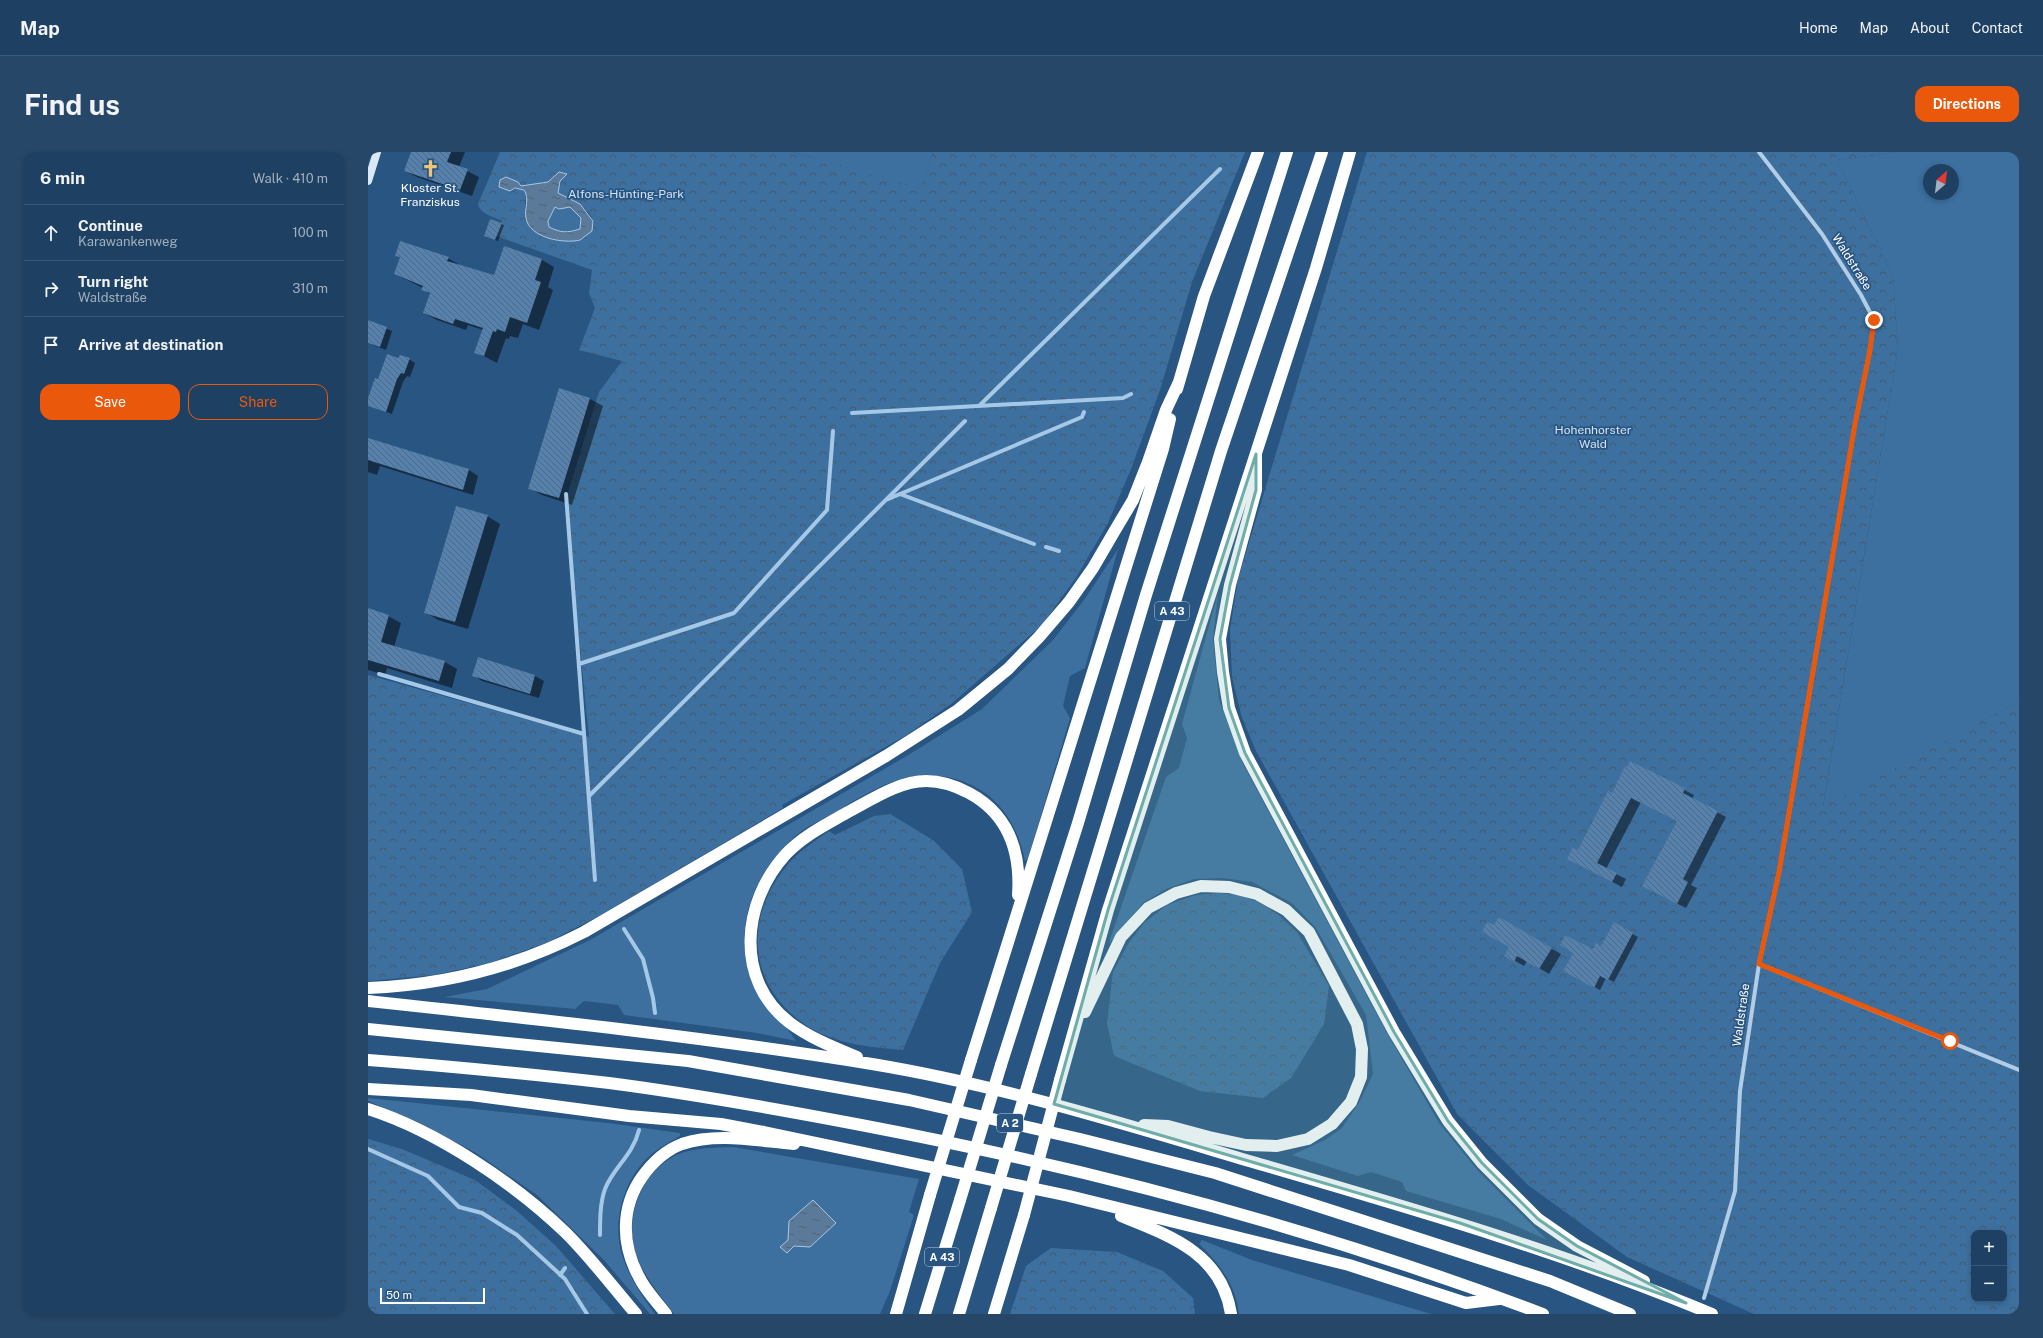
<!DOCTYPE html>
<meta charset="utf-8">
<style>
body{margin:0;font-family:"Public Sans",sans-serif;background:#264768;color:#f1f3f6}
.controls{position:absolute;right:12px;bottom:12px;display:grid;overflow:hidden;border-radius:8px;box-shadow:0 2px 6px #0003}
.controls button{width:36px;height:36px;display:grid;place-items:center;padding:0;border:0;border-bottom:1px solid #3c5977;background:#1e4062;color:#f1f3f6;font:20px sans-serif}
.compass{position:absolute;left:1555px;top:12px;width:36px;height:36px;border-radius:50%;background:#1e4062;box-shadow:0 2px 6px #0003;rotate:28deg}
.scale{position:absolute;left:12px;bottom:10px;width:105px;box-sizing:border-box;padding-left:4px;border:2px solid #fff;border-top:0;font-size:11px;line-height:14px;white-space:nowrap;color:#fff;-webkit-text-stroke:3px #285582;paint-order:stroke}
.stop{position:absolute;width:12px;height:12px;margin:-9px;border:3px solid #ea580c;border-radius:50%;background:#fff}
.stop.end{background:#ea580c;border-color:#fff;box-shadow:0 1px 4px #0008}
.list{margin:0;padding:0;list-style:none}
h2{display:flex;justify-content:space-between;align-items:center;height:52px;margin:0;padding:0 16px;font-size:17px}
h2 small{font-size:13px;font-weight:400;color:#a1afbe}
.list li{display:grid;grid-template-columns:26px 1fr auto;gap:12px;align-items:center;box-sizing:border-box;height:56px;padding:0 16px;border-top:1px solid #3c5977}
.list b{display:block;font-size:15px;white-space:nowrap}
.list p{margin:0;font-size:13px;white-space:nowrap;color:#a1afbe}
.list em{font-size:13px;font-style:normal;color:#a1afbe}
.actions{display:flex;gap:8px;padding:12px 16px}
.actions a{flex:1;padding:9px 0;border:1px solid #ea580c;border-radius:12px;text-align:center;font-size:14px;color:#ea580c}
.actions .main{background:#ea580c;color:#fff}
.icon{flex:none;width:22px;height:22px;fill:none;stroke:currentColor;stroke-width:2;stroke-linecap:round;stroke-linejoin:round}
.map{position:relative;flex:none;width:1651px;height:1162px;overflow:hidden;border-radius:12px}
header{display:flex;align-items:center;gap:24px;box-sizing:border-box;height:56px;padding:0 20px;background:#1e4062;border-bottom:1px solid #3c5977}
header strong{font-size:19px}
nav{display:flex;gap:22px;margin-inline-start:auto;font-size:14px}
.intro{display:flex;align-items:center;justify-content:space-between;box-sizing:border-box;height:96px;padding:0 24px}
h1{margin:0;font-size:28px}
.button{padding:10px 18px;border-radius:12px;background:#ea580c;color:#fff;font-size:14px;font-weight:700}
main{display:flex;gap:24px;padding:0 24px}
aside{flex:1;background:#1e4062;border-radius:12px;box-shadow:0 2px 6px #0003}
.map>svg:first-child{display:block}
.green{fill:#3d709f;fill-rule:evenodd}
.forest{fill:url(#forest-crowns);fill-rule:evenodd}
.water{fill:url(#water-ripples);stroke:#a6c8e7;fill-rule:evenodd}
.shadow{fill:#0007}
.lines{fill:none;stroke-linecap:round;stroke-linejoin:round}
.stream{stroke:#a6c8e7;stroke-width:4}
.building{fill:url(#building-back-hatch)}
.minor{stroke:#b2cde6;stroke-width:4}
.secondary{stroke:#dbe8f6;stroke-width:8}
.motorway{stroke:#fff;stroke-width:12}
.motorway-bridge{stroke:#fff;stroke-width:12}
.route{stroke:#ea580c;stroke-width:5}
.marked{fill:#6fada8;fill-opacity:0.2;stroke:#6fada8;stroke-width:3;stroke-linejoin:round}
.labels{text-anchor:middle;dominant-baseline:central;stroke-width:3.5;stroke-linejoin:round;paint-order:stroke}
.shield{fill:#285582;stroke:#beccda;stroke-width:1}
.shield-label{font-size:11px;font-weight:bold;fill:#fff}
.poi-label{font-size:12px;fill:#fff;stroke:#285582}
.park-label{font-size:12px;fill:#d5e5f5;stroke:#285582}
.street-label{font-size:12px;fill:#fff;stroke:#285582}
</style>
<header>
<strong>Map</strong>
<nav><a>Home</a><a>Map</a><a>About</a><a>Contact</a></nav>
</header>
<div class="intro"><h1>Find us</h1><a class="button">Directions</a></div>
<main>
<aside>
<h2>6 min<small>Walk · 410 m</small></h2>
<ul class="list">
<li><svg class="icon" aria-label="ahead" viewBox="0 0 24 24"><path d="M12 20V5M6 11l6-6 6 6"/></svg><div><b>Continue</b><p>Karawankenweg</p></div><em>100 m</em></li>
<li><svg class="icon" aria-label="right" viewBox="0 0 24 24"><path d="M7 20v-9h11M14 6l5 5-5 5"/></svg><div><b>Turn right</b><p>Waldstraße</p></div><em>310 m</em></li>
<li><svg class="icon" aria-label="arrive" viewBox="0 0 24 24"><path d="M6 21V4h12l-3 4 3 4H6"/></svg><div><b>Arrive at destination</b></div></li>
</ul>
<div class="actions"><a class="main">Save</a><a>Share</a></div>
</aside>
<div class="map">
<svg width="1651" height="1162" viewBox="0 0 1651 1162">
<defs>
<pattern id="forest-crowns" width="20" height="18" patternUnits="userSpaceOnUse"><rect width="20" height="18" fill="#3d709f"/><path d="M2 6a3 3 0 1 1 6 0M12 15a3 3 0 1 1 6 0" fill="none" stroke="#465a6d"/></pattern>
<pattern id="water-ripples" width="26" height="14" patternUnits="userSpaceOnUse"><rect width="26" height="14" fill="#5b7a99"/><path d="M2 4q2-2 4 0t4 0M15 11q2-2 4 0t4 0" fill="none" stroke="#546372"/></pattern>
<pattern id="building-back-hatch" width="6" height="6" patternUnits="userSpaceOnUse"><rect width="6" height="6" fill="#5581ac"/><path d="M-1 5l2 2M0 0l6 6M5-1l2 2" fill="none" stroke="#516981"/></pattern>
</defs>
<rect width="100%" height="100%" fill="#285582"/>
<path class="green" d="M425,0H565L553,37Z
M1530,0H1651V549L1455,655L1530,197L1525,124L1469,8ZM1561,18H1585V42H1561Z
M187,55L191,57L202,55L213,66L212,77C199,81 192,81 181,75L180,69Z
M750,397L717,516L702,524L695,554L702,566L660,707L657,709C648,663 620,630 572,624C566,624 559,622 554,623C524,626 496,642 471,658C459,665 445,671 434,679C425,685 417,694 410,702C382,735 370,774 380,817C388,851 411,862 428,889L389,881L256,863L250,853L216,849L207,857L76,845L119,837L222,788L542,602L614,557L685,488L716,448Z
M850,441L845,487L851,548L874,610L1020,883L1071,971L1110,1019L1179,1088L1133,1067L1038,1039L1034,1030L1003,1020L990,1024L924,1003L957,988L974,976L992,949L1005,922L998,863L948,776L924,751L884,730L855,726L826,727L798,737L775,751L740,793L798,625L811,616L819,586L814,572Z
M0,946L240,971L312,981V984C303,989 294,994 286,1000C257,1023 243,1068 254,1103C261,1125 274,1144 287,1162H282L235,1107L169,1043L108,1001L52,971L0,949Z
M365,995L551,1027L541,1060L546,1063L522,1139L512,1162H306C293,1144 277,1126 269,1105C256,1070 270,1026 303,1006C321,995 345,996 365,995Z
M834,1088L884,1108L1063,1162H871C868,1133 851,1111 831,1092Z"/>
<path class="forest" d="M132,0H425L553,36L565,0H877L824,130L792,238L763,317L740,371L709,424L674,473L583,552L537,584L414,653L415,656L231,764L178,791L121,811L66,823L0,829V523L221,585L197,350L231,240L254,209L211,198L227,156L221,141L224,118L128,84L134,69C126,65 112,62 110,52ZM191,20L198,21V23L192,29L190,41C203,50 221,53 226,71L221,82L193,88L181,86L171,81L157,56L158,41L152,36L142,39L138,37L134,28L137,25L150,30L153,34L173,32L180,30Z
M999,0H1530L1469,8L1525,124L1530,197L1455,654L1651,549V1162H1386L1259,1105L1160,1033L1089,962L888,599L874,566L864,525L862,478L870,427ZM1606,1081H1636V1147H1606Z
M522,662L565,688L594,717L604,760L572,811L535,898C501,895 465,892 436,872C380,832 376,768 417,716C428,701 446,690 461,679L467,683L506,664Z
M850,741L871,743L891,750L908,761L929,780L961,834L956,872L923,926L895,946L832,939L746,904L739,871L745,820L760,792L776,771L799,753L828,743Z
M0,987L34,997L107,1028L149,1059L188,1094L247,1162H0Z
M683,1096L749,1100L795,1119L825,1146L827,1162H642L658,1114Z"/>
<path class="water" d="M191,20L199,22L192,29L190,41L212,52L225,69L224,79L212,88C196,92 161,86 158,66C156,57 162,46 156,38L147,36L142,39L131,35L132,28L138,25L150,30L153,34L180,30ZM187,55L191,57L202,55L213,66L212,77C199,81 193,81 181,75L180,69Z
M445,1048L468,1071L442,1095L426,1094L419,1101L412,1095L420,1088L421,1069Z"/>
<path class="shadow" d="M44,0H97L91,15L111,25L104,44L49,25L37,19Z
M133,72L136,73L130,89L119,85Z
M137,95L174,108L186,115L180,135L185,138L171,178L155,172L150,186L142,184L141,187L138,186L129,211L108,200L115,178L100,173L98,178L69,168L56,161L62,142L55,138V136L27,122L33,106L29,103L80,106L93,114L127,125Z
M0,169L24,179L18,198L0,191Z
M41,207L47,211L42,225L39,224L35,230L24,262L0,253V249L11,228Z
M192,238L222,247L235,254L204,353L174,343L161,336Z
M0,287L101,318L110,324L105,343L12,314L9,323L0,320Z
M119,364L132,372L100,477L70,468L57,460Z
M0,458L20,464L33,471L26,495L77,510L89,517L84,536L19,516L17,523L0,518Z
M110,506L167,524L176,529L171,546L114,529L105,523Z
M1263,610L1326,643L1324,647L1358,665L1323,733L1329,736L1318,756L1284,739L1311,669L1273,650L1238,717L1258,727L1254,735L1210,712V699Z
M1131,766L1193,802L1181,822L1159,809L1156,814L1137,803L1142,795L1126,775Z
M1246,772L1270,785L1246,830L1238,826L1232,838L1196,819L1225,799L1233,795Z"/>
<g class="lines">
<path class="stream" d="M612,253L852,17
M484,261L755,246L763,242
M198,342L227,728
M532,342L666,392
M518,348L714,265L716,260
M678,395L691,399
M211,512L366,461L459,358L465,279
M11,522L216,582
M221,644L597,269
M256,777L275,807L285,846L287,861
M0,997L60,1024L91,1055L114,1061L149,1083L197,1127L219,1162
M232,1083C232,1068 232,1051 237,1037C245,1016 265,1003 271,978
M192,1123L197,1116"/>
</g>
<path class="building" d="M43,0H83L79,10L100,17L92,38L36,19Z
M122,67L134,71L127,88L116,84Z
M32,89L81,105L79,109L126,123L136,94L174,107L167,128L173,130L159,171L142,165L137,180L129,177L128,180L125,179L116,204L106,201L115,176L87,167L85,172L55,161L62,141L53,138L55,134L26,122L32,105L27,104Z
M0,168L19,175L12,195L0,191Z
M19,202L30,206L32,203L42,206L36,222L33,221L29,227L18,260L0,254V246L7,226L10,227Z
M191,236L222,246L191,346L160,337Z
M0,286L101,317L95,338L0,308Z
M88,354L120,363L87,470L56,461Z
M0,456L21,463L13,490L77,509L71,529L0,508Z
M110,505L167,523L162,542L104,524Z
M1262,609L1317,636L1315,641L1350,659L1315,727L1320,730L1309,752L1274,734L1309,669L1263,646L1229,711L1249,721L1244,730L1199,707L1205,695L1210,698L1240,639L1244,641L1257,614L1259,615Z
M1131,765L1184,796L1171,817L1149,804L1146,810L1136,804L1141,795L1114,780L1119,770L1126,773Z
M1246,770L1265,781L1240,828L1232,824L1226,836L1195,819L1205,801L1192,793L1197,783L1225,797L1228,791L1233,794Z"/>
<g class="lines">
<path class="minor" d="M1391,812L1651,918
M1336,1146L1367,1039L1372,939L1391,812L1411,720L1487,272L1502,198L1506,168L1493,143L1454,82L1391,0"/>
<path class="secondary" d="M0,29L9,0"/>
<path class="motorway" d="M809,237L836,144L890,0
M888,302V338L862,433L852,487L855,520L861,556L877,601L1026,880L1080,969L1114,1011L1170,1067L1209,1094L1276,1129
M0,836C75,833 150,814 216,780L518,604L590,558L640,517L671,485L701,450L725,416L746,380L765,348L780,310L798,258L811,230
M0,849C168,867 337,885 504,912C637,934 766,975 895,1013C1046,1057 1198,1101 1344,1162
M717,860L753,785L780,756L808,741L833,734L861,735L889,742L918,758L941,780L989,872L994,897L993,925L983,950L964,972L940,987L909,994L878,993L841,985L800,974L776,973
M0,877L320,909L541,948L712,987L847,1021L1182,1129L1262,1162
M489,905C465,895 442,886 422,871C366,828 374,750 418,702C435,684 459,672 480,660C503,648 531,629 558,629C573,629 588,634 601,641C640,662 653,699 650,743
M0,908C80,914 161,922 241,931C326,942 409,957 493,973C724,1017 954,1078 1175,1162
M603,908L795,297L802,267
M633,913L710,671L778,443L919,0
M663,922L853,299L954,0
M692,928L740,758L948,116L982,0
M0,937L103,943L261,964L353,972L396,980L701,1044L981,1113L1098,1151L1131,1147
M0,957C69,979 146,1031 198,1081C223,1106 245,1135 268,1162
M753,1064C803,1084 854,1102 863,1162
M298,1162C289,1150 277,1138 271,1125C253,1092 253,1055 274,1025C284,1011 298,998 314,992C349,980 390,989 426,992
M528,1162L562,1043
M557,1162L592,1048
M591,1162L623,1056
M626,1162L656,1063"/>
<path class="motorway-bridge" d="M562,1043L603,908
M592,1048L633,913
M623,1056L663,922
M656,1063L692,928"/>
</g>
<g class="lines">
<path class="route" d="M1506,168L1502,198L1487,272L1411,720L1391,812L1582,889"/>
</g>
<path class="marked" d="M888,302V338L862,433L852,487L861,556L877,601L1026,880L1080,969L1114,1011L1170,1067L1209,1094L1318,1151L1092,1071L686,952L740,758Z"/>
<defs>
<symbol id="church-bare" viewBox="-9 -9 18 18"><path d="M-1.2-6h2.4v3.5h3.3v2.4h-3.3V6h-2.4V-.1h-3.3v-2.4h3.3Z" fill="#eec478" stroke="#285582" stroke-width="2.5" paint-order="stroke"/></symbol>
</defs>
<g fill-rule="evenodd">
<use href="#church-bare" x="50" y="4" width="25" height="25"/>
</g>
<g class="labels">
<g class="shield">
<rect x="787" y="450" width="34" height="18" rx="3"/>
<rect x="629" y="962" width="26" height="18" rx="3"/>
<rect x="557" y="1096" width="34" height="18" rx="3"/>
</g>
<g class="shield-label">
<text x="804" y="459">A 43</text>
<text x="642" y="971">A 2</text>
<text x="574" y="1105">A 43</text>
</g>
<g class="poi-label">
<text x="62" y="36">Kloster St.<tspan x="62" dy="14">Franziskus</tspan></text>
</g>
<g class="park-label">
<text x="258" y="42">Alfons-Hünting-Park</text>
<text x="1225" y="278">Hohenhorster<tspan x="1225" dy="14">Wald</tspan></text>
</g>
<g class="street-label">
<text transform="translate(1484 110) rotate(58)">Waldstraße</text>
<text transform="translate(1373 863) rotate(-82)">Waldstraße</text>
</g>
</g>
</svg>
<div class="controls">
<button>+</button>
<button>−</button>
</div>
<svg class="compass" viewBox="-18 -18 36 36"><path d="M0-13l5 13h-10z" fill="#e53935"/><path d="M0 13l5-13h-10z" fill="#a1afbe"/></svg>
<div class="scale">50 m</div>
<div class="stop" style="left:1582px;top:889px"></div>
<div class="stop end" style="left:1506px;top:168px"></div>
</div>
</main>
